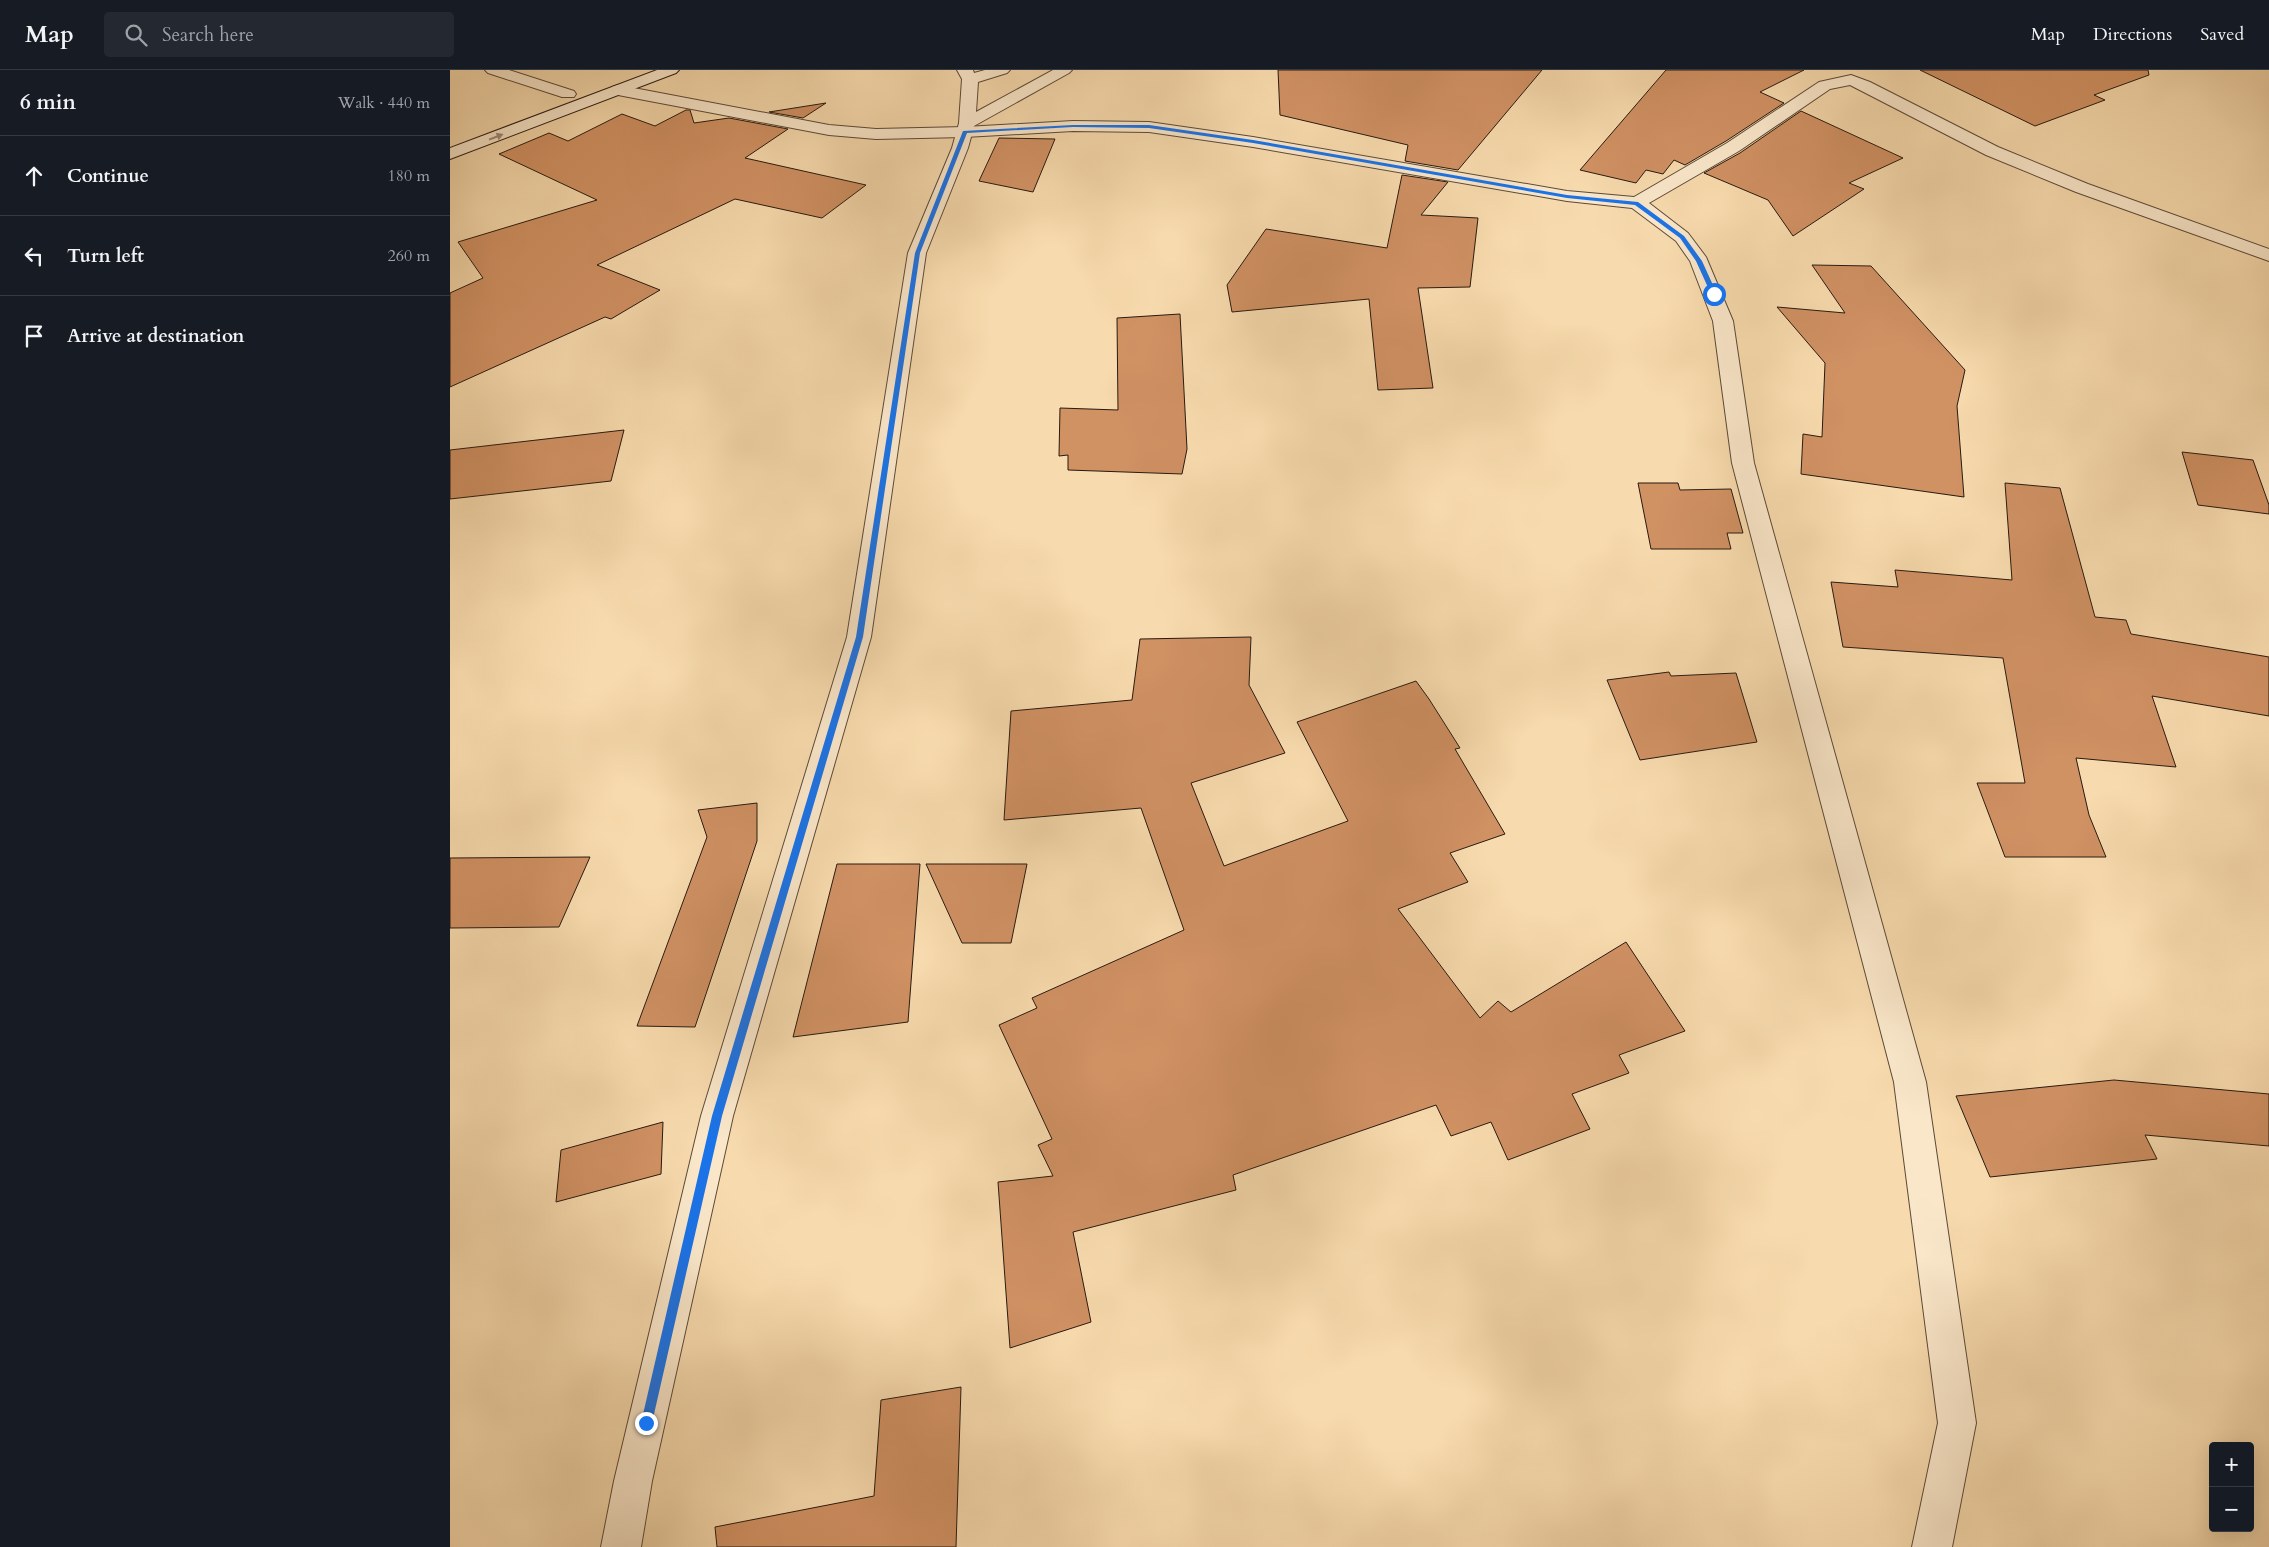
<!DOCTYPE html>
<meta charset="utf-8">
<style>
body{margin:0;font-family:Cardo,serif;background:#242831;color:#f1f3f6}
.controls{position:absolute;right:15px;bottom:15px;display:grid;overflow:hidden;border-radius:5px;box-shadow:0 5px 20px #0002}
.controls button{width:45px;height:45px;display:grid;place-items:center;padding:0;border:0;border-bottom:1px solid #363941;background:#171b24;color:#f1f3f6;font:25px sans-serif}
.stop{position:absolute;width:15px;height:15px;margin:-11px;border:4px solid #1a73e8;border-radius:50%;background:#fff}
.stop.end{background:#1a73e8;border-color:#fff;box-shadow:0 1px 5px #0008}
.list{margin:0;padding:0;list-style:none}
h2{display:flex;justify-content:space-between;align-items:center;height:65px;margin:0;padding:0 20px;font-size:21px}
h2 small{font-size:16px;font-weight:400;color:#9ea1a6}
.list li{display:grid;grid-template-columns:32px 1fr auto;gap:15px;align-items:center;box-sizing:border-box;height:80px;padding:0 20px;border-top:1px solid #363941}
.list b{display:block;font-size:19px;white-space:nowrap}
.list em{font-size:16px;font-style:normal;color:#9ea1a6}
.icon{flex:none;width:28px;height:28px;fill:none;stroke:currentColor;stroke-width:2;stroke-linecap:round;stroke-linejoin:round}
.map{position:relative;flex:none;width:1819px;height:1477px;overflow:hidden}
header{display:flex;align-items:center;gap:30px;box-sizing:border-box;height:70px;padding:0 25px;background:#171b24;border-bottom:1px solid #363941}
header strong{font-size:24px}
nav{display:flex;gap:28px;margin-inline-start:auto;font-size:18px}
.search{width:350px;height:45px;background:#242831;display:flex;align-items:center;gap:12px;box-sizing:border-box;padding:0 18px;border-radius:5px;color:#9ea1a6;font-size:19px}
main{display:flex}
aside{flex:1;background:#171b24}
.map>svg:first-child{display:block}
.building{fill:#d09163;stroke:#281a11}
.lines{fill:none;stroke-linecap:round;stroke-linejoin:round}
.minor-casing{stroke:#5c4a38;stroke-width:2}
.tertiary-casing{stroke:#5c4a38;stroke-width:2}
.secondary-casing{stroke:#281a11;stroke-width:2}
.minor{fill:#fae7ca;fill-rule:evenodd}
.tertiary{fill:#fae7ca;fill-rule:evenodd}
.secondary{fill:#fae7ca;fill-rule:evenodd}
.oneway{fill:#9c8b77}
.route{fill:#1a73e8}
</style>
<header>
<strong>Map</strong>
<div class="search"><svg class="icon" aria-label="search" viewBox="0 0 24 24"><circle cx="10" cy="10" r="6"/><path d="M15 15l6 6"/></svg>Search here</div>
<nav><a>Map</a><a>Directions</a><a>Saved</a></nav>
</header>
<main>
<aside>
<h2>6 min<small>Walk · 440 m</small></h2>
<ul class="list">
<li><svg class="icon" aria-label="ahead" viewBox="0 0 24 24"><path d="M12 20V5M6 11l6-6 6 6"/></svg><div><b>Continue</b></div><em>180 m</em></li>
<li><svg class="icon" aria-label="left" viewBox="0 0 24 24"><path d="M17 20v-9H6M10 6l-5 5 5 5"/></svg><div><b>Turn left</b></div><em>260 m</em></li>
<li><svg class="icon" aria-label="arrive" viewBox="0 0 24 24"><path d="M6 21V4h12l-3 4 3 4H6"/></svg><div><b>Arrive at destination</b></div></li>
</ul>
</aside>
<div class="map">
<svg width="1819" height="1477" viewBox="0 0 1819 1477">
<rect width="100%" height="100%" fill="#f7daad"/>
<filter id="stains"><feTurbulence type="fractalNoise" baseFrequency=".004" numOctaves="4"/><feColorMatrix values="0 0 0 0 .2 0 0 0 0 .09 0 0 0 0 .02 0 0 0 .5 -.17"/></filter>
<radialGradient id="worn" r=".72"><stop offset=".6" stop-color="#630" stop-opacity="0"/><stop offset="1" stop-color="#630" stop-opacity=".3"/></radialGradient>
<path class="building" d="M828,0H1092L1008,100L955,91L958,75L830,45Z
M1216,0H1354L1310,22L1334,33L1276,71L1235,95L1224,90L1213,104L1196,100L1186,113L1130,100Z
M1470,0H1698L1699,5L1644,25L1655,30L1585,56Z
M376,33L353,48L319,42Z
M236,40H240L244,53L279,48L338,59L295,88L416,115L372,148L285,129L147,195L210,220L161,249L155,247L0,317V223L33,208L8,172L147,130L49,84L99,63L118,71L172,44L205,56Z
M1351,41L1453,88L1399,113L1414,119L1343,166L1318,130L1254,103L1290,83Z
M549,68L605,69L583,122L529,111Z
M952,105L998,112L971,145L1028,148L1020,217L968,218L983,318L928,320L919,229L782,242L777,215L816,159L937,178Z
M1362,195L1421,196L1515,300L1507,336L1514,427L1351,404L1353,364L1372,367L1375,293L1327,237L1395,243Z
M730,244L737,379L732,404L618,400V385L609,386L610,338L668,340L667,248Z
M174,360L161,411L0,429V380Z
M1732,382L1803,390L1819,435V444L1748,435Z
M1188,413H1228L1230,420L1281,419L1293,463H1277L1281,479H1201Z
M1555,413L1610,418L1645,547L1676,550L1681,564L1819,587V646L1702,626L1726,697L1626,688L1639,745L1656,787H1555L1527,713H1575L1553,588L1393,577L1381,512L1448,517L1445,500L1562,510Z
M801,567L799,615L835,683L741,713L774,796L898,751L847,652L966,611L979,629L1010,678L1005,679L1055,764L1000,783L1018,812L948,839L1030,948L1048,931L1061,942L1176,872L1235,961L1169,985L1179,1003L1122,1024L1140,1059L1058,1090L1041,1052L1001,1066L986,1035L783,1105L786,1120L623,1162L641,1252L560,1278L548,1112L603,1106L588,1075L602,1069L549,955L587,938L582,928L734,860L691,738L554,750L561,641L682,630L690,569Z
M1219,602L1221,606L1286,603L1307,672L1190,690L1157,610Z
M307,733V771L245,957L187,956L257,767L248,740Z
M140,787L109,857L0,858V788Z
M387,794H470L458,952L343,967Z
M476,794H577L561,873H512Z
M1664,1010L1819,1024V1076L1695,1065L1707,1089L1540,1107L1506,1026Z
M213,1052L211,1104L106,1132L111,1080Z
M511,1317L506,1477H267L265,1457L424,1426L431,1330Z"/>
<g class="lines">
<defs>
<path id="minor" d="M35,0H59L124,21L126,24L124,27H112L38,3Z
M1401,5L1420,12L1548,77L1638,114L1819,179V191L1626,122L1536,85L1400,15L1380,19L1289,81L1199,133L1238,163L1256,187L1283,251L1304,393L1476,1012L1526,1353L1502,1477H1462L1488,1353L1444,1012L1282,393L1263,251L1240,191L1226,171L1182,138L1117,131L803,77L699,62L623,61L515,67L426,69L379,65L168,25L162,23L160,20L162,17L168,15L379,55L426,59L515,57L623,51L699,52L803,67L1117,121L1184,127L1277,73L1369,12Z"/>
<path id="tertiary" d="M507,0H523L524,3L535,0H560L557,3L528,12L526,42L603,0H622L619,3L524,56L518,78L476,183L421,567L283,1046L202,1411L191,1477H151L164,1411L251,1046L397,567L458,183L502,78L509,53L512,9Z"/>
<path id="secondary" d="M207,0H229L226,3L0,89V78Z"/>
</defs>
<use href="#minor" class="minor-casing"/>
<use href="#tertiary" class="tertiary-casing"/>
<use href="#secondary" class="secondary-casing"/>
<use href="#minor" class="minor"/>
<use href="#tertiary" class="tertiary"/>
<use href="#secondary" class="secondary"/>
</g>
<defs><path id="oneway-solid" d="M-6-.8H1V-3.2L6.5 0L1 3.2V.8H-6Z" transform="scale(1.25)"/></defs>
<use class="oneway" href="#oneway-solid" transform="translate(46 67) rotate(-21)"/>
<path class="route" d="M623,55H699L803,70L1117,125L1188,132L1234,166L1252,191L1267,224L1264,226L1261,224L1246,191L1230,168L1185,135L1117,128L803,73L699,58L623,57L517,63L470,183L413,567L272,1046L202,1353L200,1357L196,1359L192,1357L191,1353L262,1046L406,567L465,183L513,61Z"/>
<rect width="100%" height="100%" filter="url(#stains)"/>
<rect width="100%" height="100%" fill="url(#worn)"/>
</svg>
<div class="controls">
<button>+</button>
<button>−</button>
</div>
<div class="stop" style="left:1264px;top:224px"></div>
<div class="stop end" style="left:196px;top:1353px"></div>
</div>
</main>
